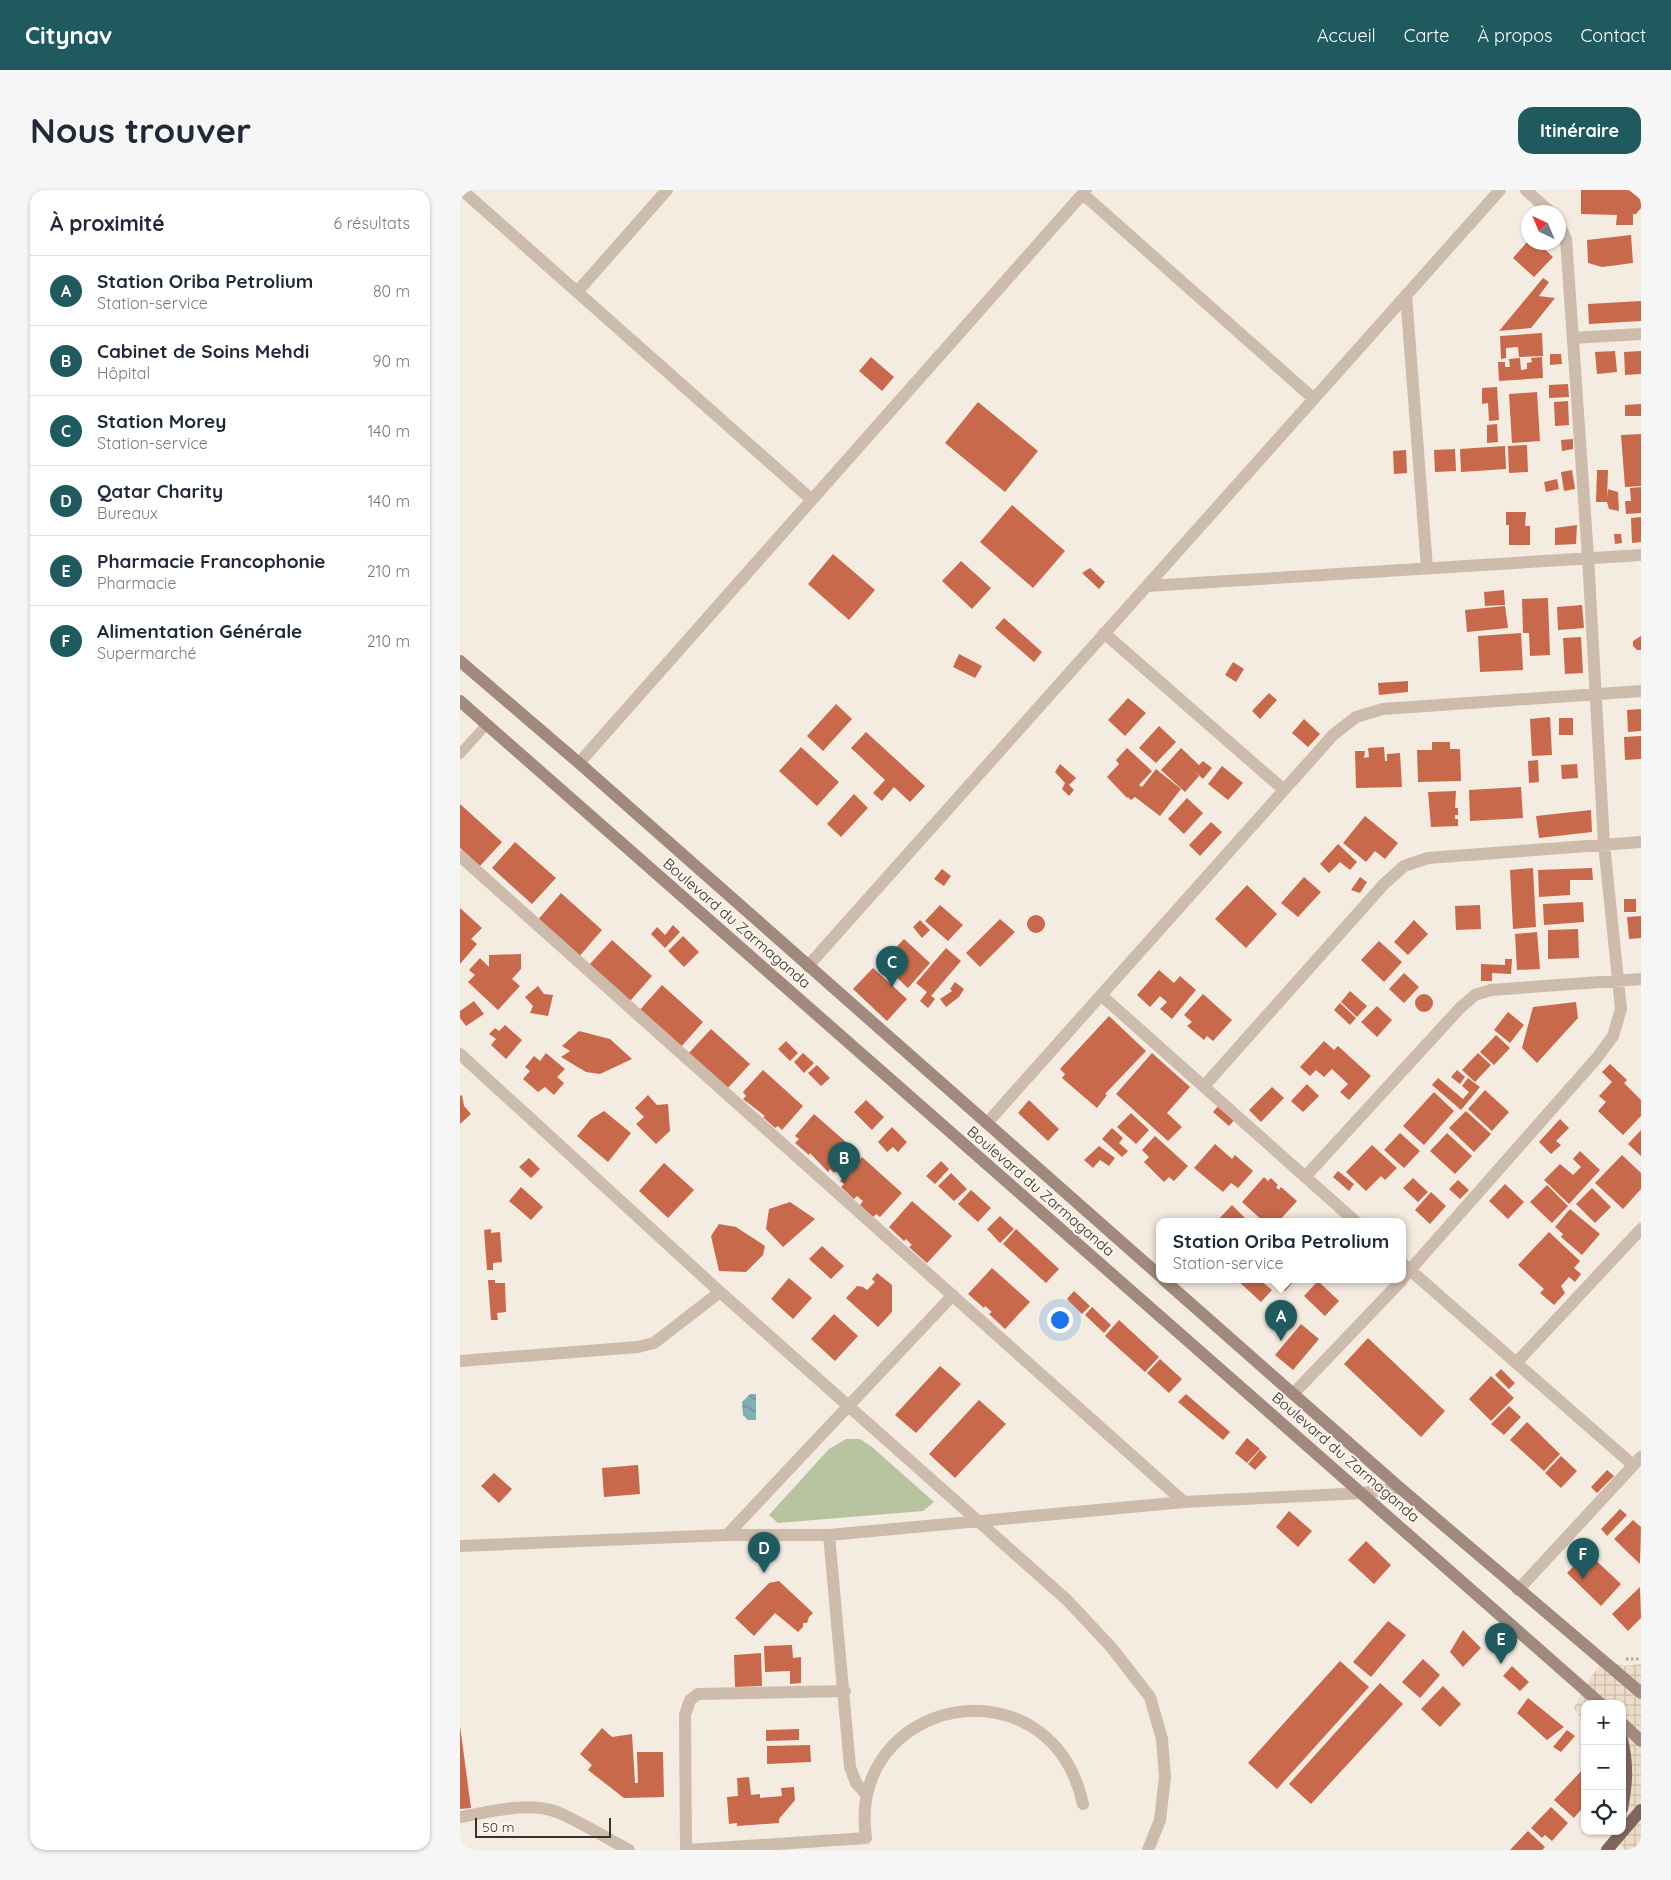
<!DOCTYPE html>
<html lang="fr">
<meta charset="utf-8">
<style>
body{margin:0;font-family:Quicksand,sans-serif;background:#f6f6f7;color:#1f2937}
.controls{position:absolute;right:15px;bottom:15px;display:grid;overflow:hidden;border-radius:10px;box-shadow:0 1px 4px #0004}
.controls button{width:45px;height:45px;display:grid;place-items:center;padding:0;border:0;border-bottom:1px solid #e0e1e3;background:#fff;color:#1f2937;font:25px sans-serif}
.compass{position:absolute;left:1061px;top:15px;width:45px;height:45px;border-radius:50%;background:#fff;box-shadow:0 1px 4px #0004;rotate:316deg}
.scale{position:absolute;left:15px;bottom:12px;width:136px;box-sizing:border-box;padding-left:5px;border:2px solid #3b302b;border-top:0;font-size:14px;line-height:18px;white-space:nowrap;color:#3b302b;-webkit-text-stroke:4px #fbf5ee;paint-order:stroke}
.you{position:absolute;left:599px;top:1129px;width:18px;height:18px;margin:-12px;border:4px solid #fff;border-radius:50%;background:#1a73e8;box-shadow:0 0 0 8px #1a73e833}
.badge{display:grid;place-items:center;width:32px;height:32px;border-radius:50%;background:#1f5a5e;color:#fff;font-size:16px;font-weight:700}
.pin{position:absolute;translate:-50% -41px;filter:drop-shadow(0 1px 2px #0008)}
.pin::after{content:'';position:absolute;top:26px;width:18px;height:15px;background:inherit;clip-path:polygon(0 0,100% 0,50% 100%)}
.popup{position:absolute;left:696px;top:1028px;width:250px;height:65px;box-sizing:border-box;display:grid;place-content:center;border-radius:10px;background:#fff;filter:drop-shadow(0 1px 4px #0005);font-size:16px;white-space:nowrap;color:#747a83}
.popup b{font-size:19px;color:#1f2937}
.popup::after{content:'';position:absolute;left:50%;top:100%;margin-left:-10px;border:10px solid transparent;border-top-color:#fff}
.list{margin:0;padding:0;list-style:none}
h2{display:flex;justify-content:space-between;align-items:center;height:65px;margin:0;padding:0 20px;font-size:21px}
h2 small{font-size:16px;font-weight:400;color:#747a83}
.list li{display:grid;grid-template-columns:32px 1fr auto;gap:15px;align-items:center;box-sizing:border-box;height:70px;padding:0 20px;border-top:1px solid #e0e1e3}
.list b{display:block;font-size:19px;white-space:nowrap}
.list p{margin:0;font-size:16px;white-space:nowrap;color:#747a83}
.list em{font-size:16px;font-style:normal;color:#747a83}
.icon{flex:none;width:28px;height:28px;fill:none;stroke:currentColor;stroke-width:2;stroke-linecap:round;stroke-linejoin:round}
.map{position:relative;flex:none;width:1181px;height:1660px;overflow:hidden;border-radius:15px}
header{display:flex;align-items:center;gap:30px;box-sizing:border-box;height:70px;padding:0 25px;background:#1f5a5e;color:#fff}
header strong{font-size:24px}
nav{display:flex;gap:28px;margin-inline-start:auto;font-size:18px}
.intro{display:flex;align-items:center;justify-content:space-between;box-sizing:border-box;height:120px;padding:0 30px}
h1{margin:0;font-size:35px}
.button{padding:12px 22px;border-radius:15px;background:#1f5a5e;color:#fff;font-size:18px;font-weight:700}
main{display:flex;gap:30px;padding:0 30px}
aside{flex:1;background:#fff;border-radius:15px;box-shadow:0 1px 4px #0004}
.map>svg:first-child{display:block}
.green{fill:#b8c4a0}
.plaza{fill:url(#plaza-grid)}
.water{fill:url(#water-waves)}
.building{fill:#c8694b}
.lines{fill:none;stroke-linecap:round;stroke-linejoin:round}
.path{stroke:#b9a596;stroke-width:3;stroke-dasharray:2.5 2.5;stroke-linecap:butt}
.service{stroke:#cdbbac;stroke-width:10}
.minor{stroke:#cdbbac;stroke-width:12}
.secondary{stroke:#a18a7d;stroke-width:12}
.primary{stroke:#7d675c;stroke-width:12}
.labels{text-anchor:middle;dominant-baseline:central;stroke-width:4;stroke-linejoin:round;paint-order:stroke}
.street-label{font-size:15px;fill:#3b302b;stroke:#fbf5ee}
</style>
<header>
<strong>Citynav</strong>
<nav><a>Accueil</a><a>Carte</a><a>À propos</a><a>Contact</a></nav>
</header>
<div class="intro"><h1>Nous trouver</h1><a class="button">Itinéraire</a></div>
<main>
<aside>
<h2>À proximité<small>6 résultats</small></h2>
<ul class="list">
<li><span class="badge">A</span><div><b>Station Oriba Petrolium</b><p>Station-service</p></div><em>80 m</em></li>
<li><span class="badge">B</span><div><b>Cabinet de Soins Mehdi</b><p>Hôpital</p></div><em>90 m</em></li>
<li><span class="badge">C</span><div><b>Station Morey</b><p>Station-service</p></div><em>140 m</em></li>
<li><span class="badge">D</span><div><b>Qatar Charity</b><p>Bureaux</p></div><em>140 m</em></li>
<li><span class="badge">E</span><div><b>Pharmacie Francophonie</b><p>Pharmacie</p></div><em>210 m</em></li>
<li><span class="badge">F</span><div><b>Alimentation Générale</b><p>Supermarché</p></div><em>210 m</em></li>
</ul>
</aside>
<div class="map">
<svg width="1181" height="1660" viewBox="0 0 1181 1660">
<defs>
<pattern id="plaza-grid" width="8" height="8" patternUnits="userSpaceOnUse" patternTransform="scale(1.25)"><rect width="8" height="8" fill="#ecdcc8"/><path d="M0 4h8M4 0v8" fill="none" stroke="#cbbdac"/></pattern>
<pattern id="water-waves" width="16" height="10" patternUnits="userSpaceOnUse" patternTransform="scale(1.25)"><rect width="16" height="10" fill="#7fb0b2"/><path d="M0 5q4-4 8 0t8 0" fill="none" stroke="#699091"/></pattern>
</defs>
<rect width="100%" height="100%" fill="#f4ebe1"/>
<path class="green" d="M386,1249H400L412,1257L474,1312L463,1321L318,1333L309,1325L369,1259Z"/>
<path class="plaza" d="M1143,1470L1164,1476L1181,1474V1660H1165L1150,1641H1162V1514H1125V1533L1114,1518L1124,1498Z"/>
<path class="water" d="M290,1204H296V1230H288L283,1225L282,1212Z"/>
<path class="building" d="M1121,0H1169L1181,10V18L1176,24H1173V35H1156L1157,25L1121,24Z
M1171,45L1173,73L1142,77L1128,73L1127,50Z
M1067,52H1077L1093,67L1074,87L1053,68Z
M1083,88L1089,92L1079,106L1095,108L1071,138L1039,141Z
M1181,111V131L1129,134L1128,114Z
M1082,143L1083,166L1059,167L1058,157L1046,158V168L1041,169L1040,146Z
M1155,161L1157,182L1137,184L1135,162Z
M1181,161V184L1165,185L1164,162Z
M1090,164H1101L1102,174L1090,175Z
M411,167L434,187L422,201L399,181Z
M1082,167L1083,188L1039,191L1038,172H1045V177H1050L1049,169L1060,168L1061,180L1067,179V173L1072,172L1071,168Z
M1108,194L1109,207L1089,208V195Z
M1037,197L1039,230L1029,231L1028,213L1022,214V198Z
M1077,202L1080,251L1052,253L1049,204Z
M1108,211L1109,235L1095,236L1094,212Z
M518,212L578,261L545,302L485,253Z
M1181,214V226H1165V215Z
M1037,234L1038,252L1027,253V235Z
M1181,244V296L1165,297L1161,245Z
M1113,249V259L1102,261L1101,250Z
M1067,255L1068,282L1049,283L1048,256Z
M1045,256L1046,279L1001,282L1000,259Z
M995,259L996,281L975,282L974,260Z
M946,260L947,283L934,284L933,261Z
M1112,280L1115,299L1104,301L1101,282Z
M1137,280H1148L1147,308L1148,299L1158,302L1159,321L1149,319L1147,312H1136Z
M1097,289L1099,299L1086,302L1084,292Z
M1181,297V323L1166,324L1165,311H1171L1170,298Z
M552,315L605,361L573,398L520,352Z
M1046,322H1066L1065,336H1070V355H1049V335H1046Z
M1181,327V352L1172,353L1171,328Z
M1117,335L1116,354L1095,355V338Z
M1154,344H1161L1162,353L1155,354Z
M373,364L415,400L389,430L348,394Z
M501,371L531,398L512,419L482,391Z
M630,378L645,392L639,399L622,383Z
M1044,400L1045,415L1025,416L1024,402Z
M1088,408L1090,465L1070,466L1069,443H1063L1062,409Z
M1122,415L1124,438L1098,440L1097,417Z
M1045,416L1048,438L1007,442L1005,420Z
M544,428L582,462L574,472L535,438Z
M1061,443L1063,480L1020,482L1018,446Z
M1181,446V460H1177L1173,456V451Z
M1121,447L1123,483L1105,484L1103,448Z
M499,464L522,476L515,488L493,477Z
M773,472L784,479L776,492L765,485Z
M948,491V502L919,505L918,493Z
M809,503L817,510L800,529L792,521Z
M668,508L686,523L665,546L648,530Z
M376,514L392,529L363,561L347,546Z
M1181,519V541L1168,542L1167,520Z
M1090,527L1092,565L1072,566L1070,529Z
M1099,528H1113V545H1099Z
M844,529L860,544L848,557L832,543Z
M699,536L716,552L696,573L679,558Z
M406,542L465,596L450,612L434,597L422,611L413,603L425,590L391,558Z
M1181,546V569L1165,570L1164,547Z
M972,552H990V559H1000L1001,591L958,592L957,560H972Z
M341,557L379,592L357,616L319,581Z
M924,557L925,571H927V564L940,563L942,597L896,598L895,561H905L904,568L909,567L908,558Z
M667,558L692,581L679,595L682,597L696,579L721,599L700,626L675,607L671,610L668,607L667,608L647,587L659,574L656,570Z
M721,558L739,575L743,571L752,578L743,589L734,581L739,586L725,602L701,580Z
M1078,570L1079,592L1069,593L1068,571Z
M600,574L616,588L609,595L614,600L609,606L602,599L605,593L595,582Z
M1117,574L1118,588L1102,589L1101,575Z
M762,576L783,593L768,610L748,594Z
M1061,597L1063,628L1010,631L1009,600Z
M996,601L995,618H998V625H995V629H998V636L971,637L968,602Z
M394,604L408,618L381,647L367,634Z
M727,608L743,623L724,644L708,629Z
M0,614L42,652L20,676L0,658Z
M1131,620L1132,642L1079,648L1076,626Z
M905,626L938,653L925,669L915,661L906,672L883,653Z
M751,632L762,642L740,666L729,655Z
M55,652L96,688L72,714L32,678Z
M878,654L897,672L890,680L880,672L869,683L860,674Z
M1073,678L1076,737L1053,739L1050,680Z
M1132,678L1133,690H1110V705L1079,707L1078,680Z
M482,679L491,686L484,696L474,689Z
M844,687L861,702L838,727L821,713Z
M900,687L907,692L900,703L891,700Z
M787,695L817,724L786,758L755,729Z
M101,703L142,740L117,769L76,732Z
M1164,709H1176V722H1164Z
M1123,712L1124,732L1084,735L1083,714Z
M480,715L503,735L488,751L465,731Z
M1020,715L1021,739L996,740L995,716Z
M0,718L22,738L11,749L17,754L0,774Z
M567 734a9 9 0 1 1 18 0a9 9 0 1 1-18 0Z
M1181,726V748L1169,749L1167,727Z
M540,729L555,742L520,777L506,763Z
M460,730L470,740L462,748L453,737Z
M954,730L968,744L948,765L934,752Z
M213,735L220,742L205,758L191,744L197,737L205,745Z
M1118,739L1119,768L1088,769V740Z
M1077,742L1080,779L1057,780L1055,744Z
M223,746L239,762L224,777L208,761Z
M444,749L470,773L448,798L421,773Z
M152,750L192,786L170,811L129,775Z
M919,751L942,772L924,792L901,770Z
M486,758L501,771L471,806L475,809L468,818L460,811L467,802L456,793Z
M61,764V779L52,789L60,796L38,820L8,792L15,785L9,780L20,768L29,777V765Z
M1045,769H1052L1051,784L1032,783V791H1021V774L1045,775Z
M413,778L447,809L427,831L393,799Z
M699,780L714,793L720,786L736,800L712,829L700,819L707,812L700,806L690,817L677,805Z
M944,783L959,797L944,813L929,799Z
M495,792L504,799L499,807L486,817L480,809L492,801L490,799Z
M202,795L243,832L220,858L179,821Z
M78,796L84,804L93,805L88,826L70,823L73,816L65,807Z
M890,801L907,816L897,827L881,812Z
M743,804L772,830L753,851L747,846L744,850L727,836L732,832L724,825Z
M955 813a9 9 0 1 1 18 0a9 9 0 1 1-18 0Z
M14,811L24,824L6,836L0,828V821Z
M1116,812L1118,828L1077,873L1062,858L1073,817Z
M880,813L896,828L890,835L874,820Z
M917,816L932,830L917,847L901,832Z
M1048,822L1064,835L1050,853L1034,840Z
M649,826L686,861L645,904L647,905L637,918L602,888L605,884L600,879Z
M45,835L62,850L46,869L31,855L36,849L29,844L35,838L39,841Z
M251,839L290,874L266,900L227,865Z
M119,841L150,849L172,869L140,884L126,882L101,867L110,861L102,856Z
M1036,845L1050,858L1034,875L1020,862Z
M326,851L338,863L330,871L318,859Z
M864,851L874,860L878,856L911,886L889,910L880,902L888,894L872,879L864,887L856,880L850,886L840,877Z
M86,863L105,879L97,887L104,893L94,905L85,897L78,902L63,889L70,881L65,877L74,866L80,871Z
M343,863L354,873L344,883L334,872Z
M692,863L730,897L707,923L722,937L708,951L656,904Z
M1018,863L1031,875L1015,892L1002,880Z
M1150,874L1167,890L1164,893L1181,910V926L1163,945L1138,921L1146,912L1139,906L1152,892L1142,882Z
M357,875L370,888L361,896L348,883Z
M303,880L343,916L322,940L318,936L315,938L303,927L305,926L283,909L286,906L283,902Z
M997,880L1005,887L1000,894L991,887Z
M978,888L1003,909L1009,902L1002,896L1008,888L1020,897L1001,920L972,895Z
M847,894L859,906L843,922L831,911Z
M812,897L824,908L801,932L789,920Z
M1025,900L1049,922L1032,941L1008,919Z
M974,902L994,921L964,955L943,936Z
M2,905L4,916L11,924L0,934V906Z
M188,905L197,915L208,914L210,941L196,954L176,934L184,927L175,918Z
M406,910L424,927L412,940L394,922Z
M569,910L599,939L588,951L558,923Z
M760,914L776,928L769,936L753,922Z
M144,921L171,943L148,972L117,946L131,929Z
M1006,921L1031,944L1014,962L989,938Z
M671,923L689,940L676,954L657,937Z
M354,924L395,960L374,983L370,979L368,982L350,963L349,965L335,953L339,949L335,946Z
M1100,929L1109,938L1096,951L1101,955L1091,964L1079,952Z
M432,937L447,952L438,962L433,957L427,962L418,952Z
M652,938L663,948L659,953L668,961L662,967L642,949Z
M1181,940V966L1168,954Z
M940,943L960,961L944,978L924,960Z
M987,943L1012,966L995,984L970,961Z
M695,946L728,976L714,991L709,987L704,992L684,972L689,967L682,960Z
M755,954L772,969L775,965L793,981L778,998L771,993L763,1002L734,978Z
M912,955L937,978L925,990L921,986L906,1001L886,982Z
M639,956L655,968L649,976L640,970L633,978L624,970Z
M1120,961L1140,980L1109,1014L1084,990L1100,974L1113,985L1121,977L1113,969Z
M1162,965L1181,983V999L1163,1019L1135,993Z
M402,967L442,1003L420,1027L416,1024L413,1027L400,1015L403,1011L397,1006L394,1009L381,997L384,994L380,991Z
M69,968L80,979L71,988L59,977Z
M481,971L489,979L475,994L466,986Z
M204,973L234,1000L208,1028L179,1001Z
M878,981L894,994L889,1001L873,987Z
M491,983L507,999L494,1011L478,996Z
M804,987L808,991L811,988L818,995L816,997L819,1000L821,997L837,1011L818,1032H804L782,1012Z
M953,988L968,1002L958,1012L943,998Z
M998,990L1009,1000L1000,1009L989,999Z
M1045,994L1064,1012L1048,1029L1029,1011Z
M1087,995L1108,1016L1092,1033L1070,1012Z
M61,997L83,1017L71,1030L49,1011Z
M1132,998L1151,1017L1135,1033L1116,1014Z
M511,1000L531,1018L518,1032L498,1014Z
M971,1002L986,1016L970,1034L955,1020Z
M452,1011L492,1046L467,1073L449,1057L452,1055L446,1049L444,1051L429,1037Z
M330,1012L355,1029L323,1057L306,1039L309,1019Z
M772,1015L789,1032H756Z
M1110,1019L1140,1044L1122,1065L1101,1047L1103,1044L1095,1037Z
M540,1026L554,1039L540,1053L527,1039Z
M259,1034L276,1037L305,1056L303,1065L286,1082L259,1081L251,1046Z
M31,1039V1043L40,1042L42,1072L33,1073V1080H27L24,1040Z
M556,1039L599,1079L586,1093L543,1054Z
M1089,1042L1120,1071L1114,1078L1121,1084L1115,1092L1109,1087L1101,1096L1105,1103L1094,1115L1080,1103L1084,1099L1058,1075Z
M362,1056L384,1076L371,1089L349,1069Z
M532,1078L570,1112L545,1139L529,1124L532,1122L525,1116L524,1118L508,1104Z
M417,1083L432,1095V1122L418,1137L386,1108L397,1096L403,1097L407,1100L415,1092L412,1089Z
M329,1088L352,1108L333,1129L311,1109Z
M28,1090H35V1093H45L46,1122L37,1123L38,1130H31Z
M777,1090H800L812,1100L801,1112Z
M812,1090H835L825,1101Z
M858,1091L879,1111L865,1126L844,1106Z
M614,1101L630,1116L622,1124L607,1109Z
M632,1117L651,1135L644,1143L625,1125Z
M374,1124L398,1146L375,1171L351,1149Z
M659,1130L699,1167L685,1182L645,1146Z
M841,1134L859,1149L833,1180L815,1165Z
M908,1148L985,1221L961,1247L884,1174Z
M700,1169L722,1189L709,1203L687,1183Z
M480,1176L501,1194L456,1243L435,1225Z
M1041,1179L1055,1193L1049,1199L1035,1185Z
M1031,1186L1054,1208L1031,1231L1009,1209Z
M726,1204L770,1242L763,1250L718,1212Z
M519,1210L546,1234L495,1288L469,1264Z
M1049,1216L1061,1227L1044,1245L1031,1234Z
M1067,1232L1100,1264L1084,1281L1050,1250Z
M787,1248L800,1259L787,1273L775,1263Z
M800,1260L807,1267L795,1280L788,1274Z
M1101,1266L1117,1281L1101,1298L1085,1283Z
M178,1275L180,1304L144,1307L142,1278Z
M1147,1280L1154,1286L1137,1303L1131,1297Z
M34,1283L52,1299L39,1313L21,1296Z
M1160,1319L1167,1325L1147,1346L1141,1339Z
M829,1321L852,1341L838,1357L816,1337Z
M1173,1330L1181,1337L1180,1374L1154,1349Z
M906,1351L931,1375L914,1394L888,1370Z
M1127,1362L1161,1394L1141,1416L1107,1383Z
M319,1391L353,1423L349,1427L347,1433H343V1437L338,1442L315,1423L294,1446L275,1428L309,1393Z
M1180,1397L1181,1428L1168,1441L1152,1424Z
M928,1431L946,1445L911,1487L893,1472Z
M1003,1440L1021,1458L1003,1477L990,1462Z
M332,1455L333,1468L341,1467V1493L330,1494V1481L305,1482L304,1456Z
M301,1463L302,1496L275,1497L274,1465Z
M963,1469L980,1485L960,1508L942,1492Z
M880,1471L909,1497L817,1599L788,1573Z
M1052,1476L1069,1492L1060,1501L1043,1486Z
M920,1493L943,1514L851,1614L829,1594Z
M983,1496L1001,1514L980,1537L961,1519Z
M1068,1508L1104,1537L1087,1550L1057,1523Z
M0,1536L11,1618L0,1619Z
M142,1538L152,1547L172,1544L175,1593H178L177,1562H203L204,1607L164,1608L128,1580L132,1575L120,1564Z
M339,1539V1550L306,1551V1540Z
M1107,1540L1115,1546L1101,1562L1093,1557Z
M350,1555L351,1572L307,1574V1556Z
M1125,1577V1615L1114,1628L1094,1610Z
M289,1587L291,1605L300,1604V1608L322,1606L321,1598L334,1597L335,1610L319,1629V1633L277,1636V1633L269,1634L267,1607L278,1606L277,1588Z
M1091,1617L1108,1633L1092,1651L1085,1645L1082,1648L1071,1638Z
M1068,1641L1085,1657L1082,1660H1050Z"/>
<g class="lines">
<path class="path" d="M1166,1469H1181"/>
<path class="service" d="M0,564L27,534"/>
<path class="minor" d="M2,0L352,310
M1066,0L1090,22
M623,4L854,209
M117,102L207,0
M946,105L967,378
M1113,148L1181,144
M687,396L1181,365
M644,443L824,600
M119,573L626,0
M0,666L724,1312
M348,776L1040,0
M642,806L896,1032
M0,864L260,1102L607,1410L651,1457L690,1507L702,1549L705,1587L700,1630L688,1660
M745,895L924,694L944,676L968,668L1181,652
M527,933L873,545L896,527L923,519L1181,501
M845,987L1000,818L1015,805L1031,800L1181,789
M942,1073L1173,1275
M942,1089L1136,869L1153,846L1161,819L1144,654L1128,367L1106,49L1098,33
M0,1171L178,1157L194,1153L260,1102
M1056,1173L1181,1039
M833,1204L942,1090
M267,1345L493,1105
M369,1345L390,1577L396,1593L407,1605
M0,1356L267,1345H369L724,1312L903,1303L940,1298
M1058,1400L1181,1267
M0,1627C30,1622 67,1611 97,1622C121,1632 146,1648 169,1660
M226,1660L225,1525L230,1510L238,1504L385,1501
M228,1660L406,1648C386,1507 590,1466 623,1614"/>
<path class="secondary" d="M0,471L119,573L700,1086
M0,511L1141,1514
M704,1090L940,1298L1181,1503
M1162,1533L1181,1551"/>
<path class="primary" d="M1162,1549C1168,1574 1167,1594 1162,1619
M1147,1660L1181,1620"/>
</g>
<g class="labels">
<g class="street-label">
<text transform="translate(277 733) rotate(41)">Boulevard du Zarmaganda</text>
<text transform="translate(581 1001) rotate(41)">Boulevard du Zarmaganda</text>
<text transform="translate(886 1267) rotate(41)">Boulevard du Zarmaganda</text>
</g>
</g>
</svg>
<div class="controls">
<button>+</button>
<button>−</button>
<button><svg class="icon" aria-label="locate" viewBox="0 0 24 24"><circle cx="12" cy="12" r="6"/><path d="M12 2v4M12 18v4M2 12h4M18 12h4"/></svg></button>
</div>
<svg class="compass" viewBox="-18 -18 36 36"><path d="M0-13l5 13h-10z" fill="#e53935"/><path d="M0 13l5-13h-10z" fill="#747a83"/></svg>
<div class="scale">50 m</div>
<div class="you"></div>
<div class="pin badge" style="left:821px;top:1151px">A</div>
<div class="popup"><b>Station Oriba Petrolium</b>Station-service</div>
<div class="pin badge" style="left:384px;top:993px">B</div>
<div class="pin badge" style="left:432px;top:797px">C</div>
<div class="pin badge" style="left:304px;top:1383px">D</div>
<div class="pin badge" style="left:1041px;top:1474px">E</div>
<div class="pin badge" style="left:1123px;top:1389px">F</div>
</div>
</main>
